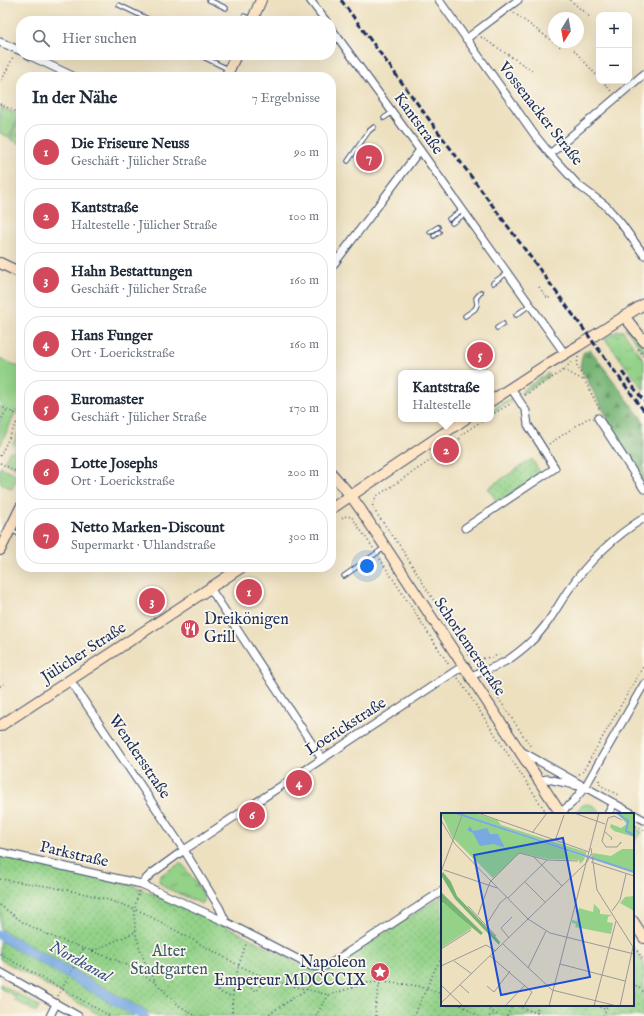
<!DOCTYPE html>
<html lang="de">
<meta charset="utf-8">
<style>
body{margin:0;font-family:"IM FELL English",serif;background:#f2f2f3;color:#1f2937}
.controls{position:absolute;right:12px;top:12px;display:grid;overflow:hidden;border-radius:8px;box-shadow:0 4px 16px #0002}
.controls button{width:36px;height:36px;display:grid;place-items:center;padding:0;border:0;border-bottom:1px solid #e0e1e3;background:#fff;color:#1f2937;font:20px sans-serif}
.compass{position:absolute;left:548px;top:12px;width:36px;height:36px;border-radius:50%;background:#fff;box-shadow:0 4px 16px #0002;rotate:191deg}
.you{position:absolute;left:367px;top:566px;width:14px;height:14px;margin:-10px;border:3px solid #fff;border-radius:50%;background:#1a73e8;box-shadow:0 0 0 6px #1a73e833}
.badge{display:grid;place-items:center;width:26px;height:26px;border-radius:50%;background:#d1495b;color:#fff;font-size:13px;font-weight:700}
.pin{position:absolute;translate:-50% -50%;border:2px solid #fff;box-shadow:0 1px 4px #0006}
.popup{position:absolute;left:398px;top:370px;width:96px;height:52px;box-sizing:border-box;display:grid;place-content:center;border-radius:8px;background:#fff;filter:drop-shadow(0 1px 3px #0005);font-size:13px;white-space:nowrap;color:#747a83}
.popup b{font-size:15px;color:#1f2937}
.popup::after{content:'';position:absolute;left:50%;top:100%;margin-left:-8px;border:8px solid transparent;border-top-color:#fff}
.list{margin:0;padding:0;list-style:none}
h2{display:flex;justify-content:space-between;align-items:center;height:52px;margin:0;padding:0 16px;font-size:17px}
h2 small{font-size:13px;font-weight:400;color:#747a83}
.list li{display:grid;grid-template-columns:26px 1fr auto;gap:12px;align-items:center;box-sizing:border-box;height:56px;margin:0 8px 8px;padding:0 8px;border:1px solid #e0e1e3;border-radius:16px}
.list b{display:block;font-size:15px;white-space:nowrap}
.list p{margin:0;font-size:13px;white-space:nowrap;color:#747a83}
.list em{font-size:13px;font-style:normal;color:#747a83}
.icon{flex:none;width:22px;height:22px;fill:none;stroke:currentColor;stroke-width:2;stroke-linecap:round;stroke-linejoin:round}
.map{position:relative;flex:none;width:644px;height:1016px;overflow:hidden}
.search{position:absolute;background:#fff;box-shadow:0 4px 16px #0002;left:16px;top:16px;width:320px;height:44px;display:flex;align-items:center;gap:10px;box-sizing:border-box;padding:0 14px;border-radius:16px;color:#747a83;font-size:15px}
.panel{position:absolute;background:#fff;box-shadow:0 4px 16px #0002;left:16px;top:72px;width:320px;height:500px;border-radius:16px}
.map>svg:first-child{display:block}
.grass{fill:url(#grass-tufts);stroke:#578073}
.forest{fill:url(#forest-firs);stroke:#487269}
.park{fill:url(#park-dots);stroke:#578073}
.garden{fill:#93d288;stroke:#578073}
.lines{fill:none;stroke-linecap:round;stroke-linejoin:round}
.canal{stroke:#78a9e3;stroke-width:10}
.lane-casing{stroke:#3a4a6d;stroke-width:5.5}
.street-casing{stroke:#3a4a6d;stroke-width:9}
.secondary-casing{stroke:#3a4a6d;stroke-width:12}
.path{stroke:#3a4a6d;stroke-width:1.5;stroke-dasharray:1 3;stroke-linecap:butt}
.lane{stroke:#fff;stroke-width:3.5}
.street{stroke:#fff;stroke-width:7}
.secondary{stroke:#fde5c5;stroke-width:10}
.rail{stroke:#1b2f5e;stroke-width:3;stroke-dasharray:6 3;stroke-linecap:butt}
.labels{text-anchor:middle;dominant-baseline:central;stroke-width:3.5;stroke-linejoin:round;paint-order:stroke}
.street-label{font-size:16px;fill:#1b2f5e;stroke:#fbf7ec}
.poi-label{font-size:16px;fill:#1b2f5e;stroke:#fbf7ec;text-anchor:start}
.park-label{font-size:16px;fill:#395868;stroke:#fbf7ec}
.water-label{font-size:17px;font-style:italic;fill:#375486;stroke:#fbf7ec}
.inset-river{fill:none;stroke:#78a9e3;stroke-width:2}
.inset-road{fill:none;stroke:#999998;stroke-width:1}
.view{fill:#1d4ed8;fill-opacity:0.15;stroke:#1d4ed8;stroke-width:2}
.inset-edge{fill:none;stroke:#1b2f5e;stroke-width:2}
</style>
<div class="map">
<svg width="644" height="1016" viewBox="0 0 644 1016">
<defs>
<pattern id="grass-tufts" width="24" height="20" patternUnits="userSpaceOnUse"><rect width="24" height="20" fill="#93d288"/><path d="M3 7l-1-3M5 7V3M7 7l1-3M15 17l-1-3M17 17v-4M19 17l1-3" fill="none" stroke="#77ab72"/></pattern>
<pattern id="forest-firs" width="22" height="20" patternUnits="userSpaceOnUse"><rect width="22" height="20" fill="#76b474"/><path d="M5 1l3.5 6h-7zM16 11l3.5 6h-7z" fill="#609362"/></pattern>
<pattern id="park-dots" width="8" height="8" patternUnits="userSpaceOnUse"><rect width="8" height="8" fill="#93d288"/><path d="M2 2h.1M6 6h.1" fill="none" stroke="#77ab72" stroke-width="1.8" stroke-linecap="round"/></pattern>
</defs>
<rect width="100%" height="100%" fill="#fbf7ec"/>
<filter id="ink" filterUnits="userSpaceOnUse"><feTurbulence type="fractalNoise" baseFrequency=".025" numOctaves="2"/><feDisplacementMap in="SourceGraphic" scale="8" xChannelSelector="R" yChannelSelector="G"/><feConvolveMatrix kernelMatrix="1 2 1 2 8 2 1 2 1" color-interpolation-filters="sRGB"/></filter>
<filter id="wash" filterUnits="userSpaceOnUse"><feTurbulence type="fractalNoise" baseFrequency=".012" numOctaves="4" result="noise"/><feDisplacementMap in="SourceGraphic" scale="16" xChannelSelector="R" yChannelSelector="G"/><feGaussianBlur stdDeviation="0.9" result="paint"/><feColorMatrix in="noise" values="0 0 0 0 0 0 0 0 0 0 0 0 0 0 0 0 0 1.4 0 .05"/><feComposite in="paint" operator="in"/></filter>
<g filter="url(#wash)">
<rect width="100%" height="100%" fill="#ede0bf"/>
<path class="grass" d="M20,116L21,117V144L10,139Z
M625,328L628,329L631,331L644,348V353Z
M617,331H623L644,360V390L605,339Z
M548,373L550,376L521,394L524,389Z
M507,400H512L491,413V410Z
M21,427V470L4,461L10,451L13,452L16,446L13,444Z
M587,804C594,805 598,808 601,814H576C578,808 581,805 587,804Z
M179,864H181L184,866L202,892C204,897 206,900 202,904L164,887L160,883L159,880L161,875Z
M0,984L39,1006L36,1012L14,1000L16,997L0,988Z"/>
<path class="forest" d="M590,349L644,422V484L635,469L637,467L622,445L620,447L605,424L607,417L580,367L583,353Z"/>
<path class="park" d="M532,459L541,474L497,502L488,488Z
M0,855L133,885L234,930L309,969C317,971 323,971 331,968L442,896V1005H633V947L644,964V1016H155L0,929Z
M0,941L134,1016H102L0,959Z"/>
<path class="garden" d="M0,107L19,115L9,137L0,133Z
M0,358L21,368V413L16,411L0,446Z
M0,467L18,475L12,489L0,483Z
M633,827L642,832L635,840L633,838Z"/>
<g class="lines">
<path class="canal" d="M0,935L144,1016"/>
</g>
</g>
<g filter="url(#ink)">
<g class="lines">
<defs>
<path id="lane" d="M209,0L226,8
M119,5L152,21
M244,16L251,19
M199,55L228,69
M226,55L233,58
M384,118L393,112
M348,161L369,131L374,127
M449,219L462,210
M452,223L465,214
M430,232L438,227
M434,236L439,232
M493,283L507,273
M516,315L530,305
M465,316L475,309L477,305L476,298L481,292
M497,328L503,324
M11,530L21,535
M344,576L384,548"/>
<path id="street" d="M310,0L326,21
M439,0L534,134L550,154L578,185L605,205L620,222L644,255
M331,28L420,150L565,354
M466,39L518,0
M0,42L21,51
M28,55L75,77
M550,154L644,74
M331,268L420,150
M598,418L644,489
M465,528L555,468L528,425L526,411L511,388
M210,588L322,759
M470,676C481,672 494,668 504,662C512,658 519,652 526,646C545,630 554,612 567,592C588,562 613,537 644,518
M70,680L184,850L219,907L226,922
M521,751L633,814
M539,780L548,779L579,786
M559,814L572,803L585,787L644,684
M608,814L614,803
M633,814L644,820
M0,852L141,884L226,922L311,966L320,967L330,964L442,891
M141,884L151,874L184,850L463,666
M0,972L78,1016
M50,1016L56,1004"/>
<path id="secondary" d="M252,21L261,0
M226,77L236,55
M0,263L21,273
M624,316L644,341
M491,401L546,365L578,346L644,304
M331,473L351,496L361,510L561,814
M331,509L465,419
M0,550L21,507
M0,726L242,567
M633,921L644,938"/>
</defs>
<use href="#lane" class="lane-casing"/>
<use href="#street" class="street-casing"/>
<use href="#secondary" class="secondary-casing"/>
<path class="path" d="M570,0L591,18
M514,13L562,48
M481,37L533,71
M574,50L599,78
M602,81L611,91
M0,84L13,57
M0,104L21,114
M539,287L548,299L551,296
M638,349L644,357
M578,357L577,366L600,410
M564,370L585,381
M525,395L564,370L572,361
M0,406L20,416
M491,415L512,403
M0,422L7,409
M549,444L588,418H590
M0,456L20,416H21
M0,463L21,474
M342,518L344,516L348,517L351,516L373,548
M380,559L449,665
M444,617L400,546L374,510C371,504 373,501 377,496L458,442L462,434L485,419
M466,651C467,652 468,655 470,656C475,661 492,657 499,655
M492,677L490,682L491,687L531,747
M458,678L544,809L542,814
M0,686L4,684
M579,774L582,773L644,665
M599,780V781L600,785L618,795
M636,826L644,830
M0,879C17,882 35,884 52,887C83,893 115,900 144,913L240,966L270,980L281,983L329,995L368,983L380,982L413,985L426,988L442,994
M139,891C138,897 135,903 135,909C132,936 143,960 156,982
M0,905L24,923L38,930L53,937L111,958L129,966L157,984L169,996L180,1006L196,1016
M633,944L644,961
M93,951L135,932
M0,954L110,1016
M236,982L257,991L265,977
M633,983L644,992
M214,989L226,995L232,996
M58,996L84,948
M461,1005L478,1016
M483,1005L499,1016
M514,1005L537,1013L543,1016
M596,1005L606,1010
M537,1013V1005
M232,1016C231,994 238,962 247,942
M266,1016L307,989L315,975
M316,1016L322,1005L329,995
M376,1016L375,1008L380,982
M414,1016L436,967L442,958
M489,1016H492L494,1013
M507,1016L513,1005
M603,1016L608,1005"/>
<use href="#lane" class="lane"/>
<use href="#street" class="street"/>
<use href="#secondary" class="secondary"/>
<path class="rail" d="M341,0L644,411
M622,372L644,401"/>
</g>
</g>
<defs>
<symbol id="restaurant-disc" viewBox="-11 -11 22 22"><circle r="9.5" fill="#d1495b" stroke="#fbf7ec"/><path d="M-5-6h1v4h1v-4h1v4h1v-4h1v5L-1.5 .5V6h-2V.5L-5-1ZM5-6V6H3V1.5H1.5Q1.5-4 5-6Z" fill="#fff"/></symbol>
<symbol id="sight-disc" viewBox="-11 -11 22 22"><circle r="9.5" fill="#d1495b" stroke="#fbf7ec"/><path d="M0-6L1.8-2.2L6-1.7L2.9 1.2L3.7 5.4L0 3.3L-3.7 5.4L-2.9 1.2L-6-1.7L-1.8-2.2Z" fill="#fff"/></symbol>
</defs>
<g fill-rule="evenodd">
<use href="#restaurant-disc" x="179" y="618" width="22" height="22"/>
<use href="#sight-disc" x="369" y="961" width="22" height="22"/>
</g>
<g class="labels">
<g class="street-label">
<text transform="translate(540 114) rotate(52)">Vossenacker Straße</text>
<text transform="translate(418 124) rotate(54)">Kantstraße</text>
<text transform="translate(469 647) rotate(56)">Schorlemerstraße</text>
<text transform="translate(84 653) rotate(-33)">Jülicher Straße</text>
<text transform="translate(346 727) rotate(-33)">Loerickstraße</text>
<text transform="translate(139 757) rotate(56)">Wendersstraße</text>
<text transform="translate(74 855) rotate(13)">Parkstraße</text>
</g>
<g class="poi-label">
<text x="204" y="620">Dreikönigen<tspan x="204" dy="18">Grill</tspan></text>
<text x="366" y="963" text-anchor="end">Napoleon<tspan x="366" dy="18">Empereur MDCCCIX</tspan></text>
</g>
<g class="park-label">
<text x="169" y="952">Alter<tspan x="169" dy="18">Stadtgarten</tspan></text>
</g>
<g class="water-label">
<text transform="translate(80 962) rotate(29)">Nordkanal</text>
</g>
</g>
<g transform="translate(441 813)">
<rect width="193" height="193" fill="#ede0bf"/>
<path d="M2,59L10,69L16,83L54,123L59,129L58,132L14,86L0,62ZM0,79L42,120L40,122L0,89Z" fill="#76b474"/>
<path d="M0,0H13L144,44L143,47L139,51L138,47L107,46L79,40L52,65L11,24ZM18,0H34L56,7L60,12L145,39V42ZM176,0H193V24L173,18L169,14L170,11L180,15L186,11ZM181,36H193V58L152,45V40L170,43ZM193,83V98L179,90L184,84Z" fill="#93d288"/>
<path d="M2,89L31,115L0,135V96ZM153,91L159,97V101L171,102L167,104L166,109L172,110L170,121L134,114L135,111L131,110V107L136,108L137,101L134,98H137L138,95L152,99Z" fill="#93d288"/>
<path d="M29,13L32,18L46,15L49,21H57L64,35L53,31L39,33L32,20L26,17Z" fill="#78a9e3"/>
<path class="inset-river" d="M15,0L193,59M176,0L187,8L185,18L193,22"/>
<path class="inset-road" d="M37,0L148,39M133,0L164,11M0,7L14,31L87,106M163,18L171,25L170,27M91,20L106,0M114,28L123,2M179,31L180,29L176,34H165L161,28L167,5L173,3L181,7M150,35L156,77L192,134L179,193M93,44L121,73M150,49L193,63M3,57L56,75M0,59L22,0M84,69L104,89M67,85L106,47M27,93L55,123M171,98L179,87L185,61M37,102L49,69L78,40L106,47L137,48M87,106L109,120L193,141M45,112L59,90L66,84M68,125L60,115L71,104M62,131L111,177L176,193M0,136L30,117M49,143L91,179L83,193M13,148L31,161M119,151L184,168M0,153L45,132L55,138M87,155L105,118M0,172L22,193M19,172L28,180M46,173L53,179L69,158M0,190L146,49L150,41M64,193L84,172M108,193L158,0M153,193L175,108"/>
<path class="view" d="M122,25L149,164L60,182L33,42Z"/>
<rect width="193" height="193" class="inset-edge"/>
</g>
</svg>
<div class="controls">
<button>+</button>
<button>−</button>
</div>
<svg class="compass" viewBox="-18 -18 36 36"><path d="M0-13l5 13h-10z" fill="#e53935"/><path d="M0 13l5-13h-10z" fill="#747a83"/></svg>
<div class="you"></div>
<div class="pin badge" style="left:249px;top:592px">1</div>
<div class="pin badge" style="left:446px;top:450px">2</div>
<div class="popup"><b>Kantstraße</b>Haltestelle</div>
<div class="pin badge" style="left:152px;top:601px">3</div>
<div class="pin badge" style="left:299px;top:783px">4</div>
<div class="pin badge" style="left:480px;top:355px">5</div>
<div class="pin badge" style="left:252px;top:815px">6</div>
<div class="pin badge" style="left:369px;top:158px">7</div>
<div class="search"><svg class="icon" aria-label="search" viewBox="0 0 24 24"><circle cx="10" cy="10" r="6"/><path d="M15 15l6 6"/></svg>Hier suchen</div>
<section class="panel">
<h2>In der Nähe<small>7 Ergebnisse</small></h2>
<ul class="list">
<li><span class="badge">1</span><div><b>Die Friseure Neuss</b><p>Geschäft · Jülicher Straße</p></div><em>90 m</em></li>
<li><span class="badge">2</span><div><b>Kantstraße</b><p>Haltestelle · Jülicher Straße</p></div><em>100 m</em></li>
<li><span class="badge">3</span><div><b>Hahn Bestattungen</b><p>Geschäft · Jülicher Straße</p></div><em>160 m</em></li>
<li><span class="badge">4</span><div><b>Hans Funger</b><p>Ort · Loerickstraße</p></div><em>160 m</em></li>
<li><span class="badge">5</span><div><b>Euromaster</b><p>Geschäft · Jülicher Straße</p></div><em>170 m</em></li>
<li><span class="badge">6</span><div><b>Lotte Josephs</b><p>Ort · Loerickstraße</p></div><em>200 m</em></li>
<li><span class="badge">7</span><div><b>Netto Marken-Discount</b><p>Supermarkt · Uhlandstraße</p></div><em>300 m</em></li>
</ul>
</section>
</div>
